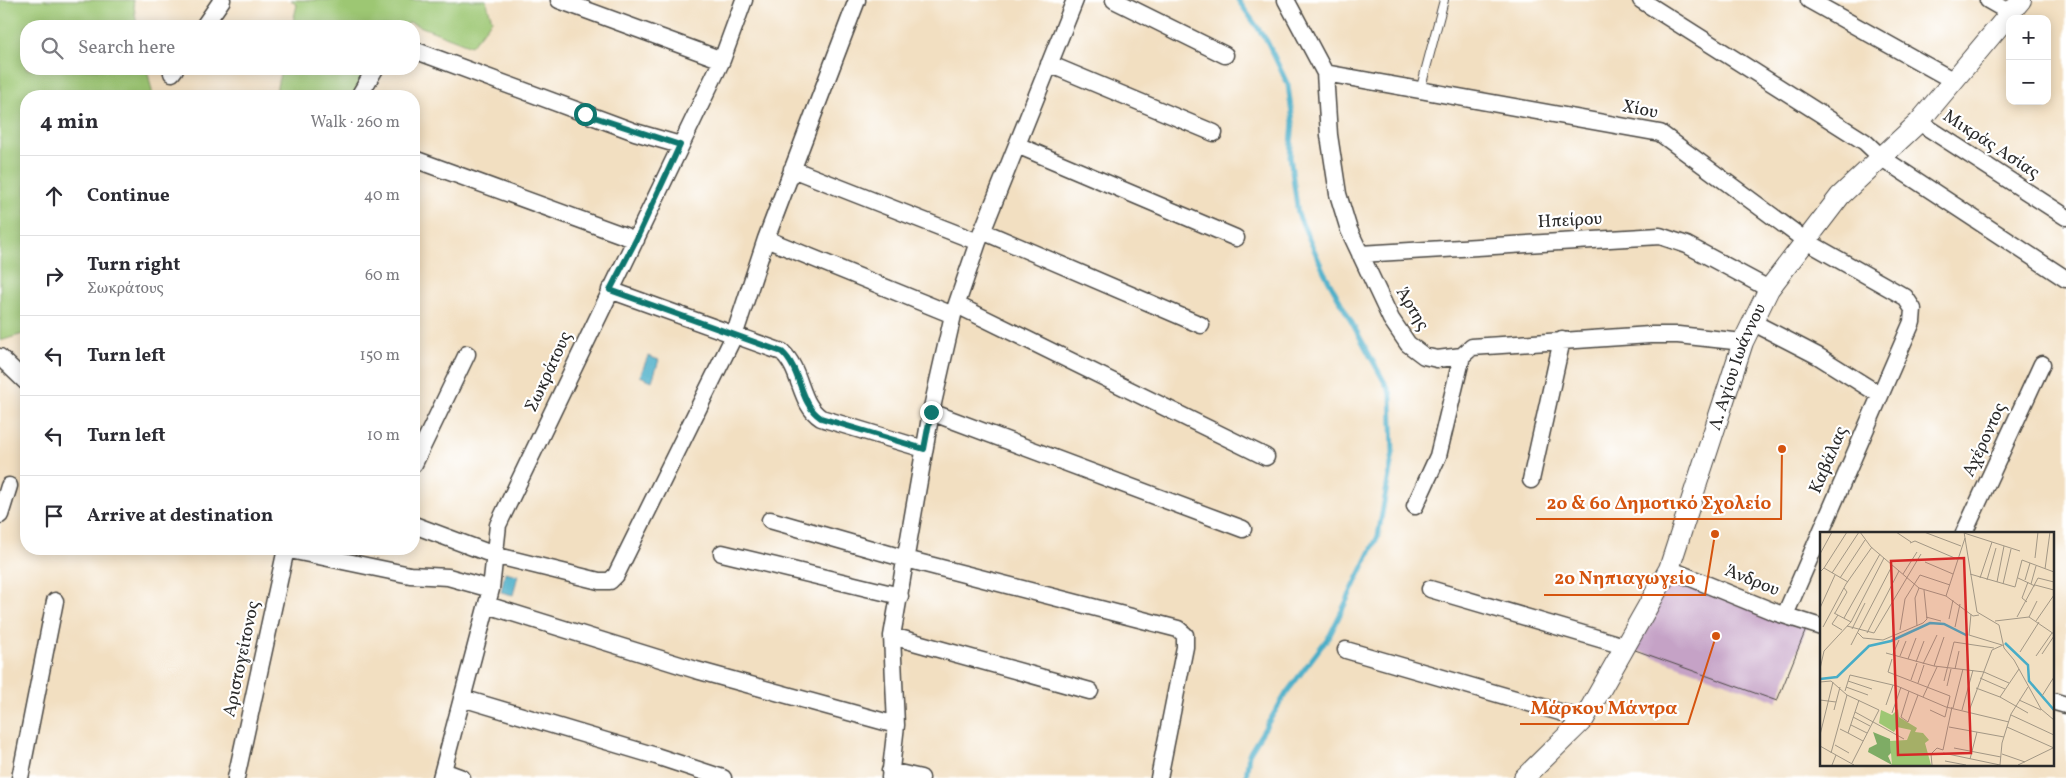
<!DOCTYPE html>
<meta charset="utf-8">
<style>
body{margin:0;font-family:Vollkorn,serif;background:#f2f2f3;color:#2b2b33}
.controls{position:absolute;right:15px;top:15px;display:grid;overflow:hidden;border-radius:10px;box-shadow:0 2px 12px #0003}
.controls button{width:45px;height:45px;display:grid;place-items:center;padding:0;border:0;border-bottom:1px solid #e1e1e2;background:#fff;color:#2b2b33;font:25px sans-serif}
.stop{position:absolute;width:15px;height:15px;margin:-11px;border:4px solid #0f766e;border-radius:50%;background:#fff}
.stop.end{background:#0f766e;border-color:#fff;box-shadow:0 1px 5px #0008}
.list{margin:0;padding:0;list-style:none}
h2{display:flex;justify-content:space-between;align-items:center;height:65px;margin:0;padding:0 20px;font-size:21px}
h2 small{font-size:16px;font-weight:400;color:#7c7c81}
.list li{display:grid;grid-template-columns:32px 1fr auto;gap:15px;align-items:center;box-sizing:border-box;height:80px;padding:0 20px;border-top:1px solid #e1e1e2}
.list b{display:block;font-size:19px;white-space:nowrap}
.list p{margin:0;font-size:16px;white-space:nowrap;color:#7c7c81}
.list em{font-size:16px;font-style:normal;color:#7c7c81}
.icon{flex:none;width:28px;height:28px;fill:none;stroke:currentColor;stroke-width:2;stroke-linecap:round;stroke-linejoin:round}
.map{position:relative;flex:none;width:2066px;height:778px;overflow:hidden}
.search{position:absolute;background:#fff;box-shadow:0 2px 12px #0003;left:20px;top:20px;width:400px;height:55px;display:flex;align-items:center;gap:12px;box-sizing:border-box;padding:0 18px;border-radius:20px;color:#7c7c81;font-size:19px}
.panel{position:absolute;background:#fff;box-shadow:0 2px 12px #0003;left:20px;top:90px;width:400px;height:465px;border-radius:20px}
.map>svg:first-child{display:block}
.green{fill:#9dc773;stroke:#64794f}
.water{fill:#48adc7;stroke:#3a6c79}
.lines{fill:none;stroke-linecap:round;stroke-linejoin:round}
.stream{stroke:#48adc7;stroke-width:5}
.building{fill:#c5a2c6}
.service-casing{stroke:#494642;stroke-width:10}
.minor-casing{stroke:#494642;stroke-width:19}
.tertiary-casing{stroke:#494642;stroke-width:22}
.service{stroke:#fff;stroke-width:8}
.minor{stroke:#fff;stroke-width:16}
.tertiary{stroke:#fff;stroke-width:20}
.route{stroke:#0f766e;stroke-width:6}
.labels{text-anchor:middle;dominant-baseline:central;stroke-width:4.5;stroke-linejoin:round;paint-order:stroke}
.street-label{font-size:18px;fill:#2b2b2b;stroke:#fff}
.inset-river{fill:none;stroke:#48adc7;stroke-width:2.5}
.inset-road{fill:none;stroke:#a29785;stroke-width:1}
.view{fill:#d62828;fill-opacity:0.15;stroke:#d62828;stroke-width:2.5}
.inset-edge{fill:none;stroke:#2b2b2b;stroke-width:2.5}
.leader{fill:none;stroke:#d5540f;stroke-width:2}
.callout-dot{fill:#d5540f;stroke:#fff;stroke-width:2}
.callout-label{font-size:19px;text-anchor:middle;font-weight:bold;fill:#d5540f;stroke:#fff;stroke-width:4.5;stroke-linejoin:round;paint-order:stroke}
</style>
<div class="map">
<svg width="2066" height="778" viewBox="0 0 2066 778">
<rect width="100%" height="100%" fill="#fff"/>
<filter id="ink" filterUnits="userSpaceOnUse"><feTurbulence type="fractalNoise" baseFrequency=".02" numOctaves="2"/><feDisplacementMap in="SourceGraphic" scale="10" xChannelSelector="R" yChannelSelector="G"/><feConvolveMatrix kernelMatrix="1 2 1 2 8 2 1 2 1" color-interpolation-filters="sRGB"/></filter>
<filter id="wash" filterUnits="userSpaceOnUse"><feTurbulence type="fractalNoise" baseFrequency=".0096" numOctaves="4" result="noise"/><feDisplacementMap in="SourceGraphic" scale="20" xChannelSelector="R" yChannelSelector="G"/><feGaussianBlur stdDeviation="1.12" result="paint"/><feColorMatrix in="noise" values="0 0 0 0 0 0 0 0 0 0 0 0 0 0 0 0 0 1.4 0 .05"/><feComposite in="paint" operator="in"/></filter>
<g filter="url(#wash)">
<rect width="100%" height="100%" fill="#f2dfc1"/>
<path class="green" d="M0,0H133L137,26H26V69H147L153,96H26V333L0,341Z
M291,0H486L492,20L471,46L409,22L406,26H292L297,5Z
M281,69H375L355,96H275Z"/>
<path class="water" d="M648,356L659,360L652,381L640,376Z
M505,572L518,575L513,595L501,592Z"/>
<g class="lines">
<path class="stream" d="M1238,0L1267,41L1288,85L1293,122L1290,156L1298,214L1324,272L1391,394L1393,453L1378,536L1330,635L1287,692L1249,754L1246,778"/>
</g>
<g id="blocks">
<path class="building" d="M1669,569L1807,627L1777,701L1624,646Z"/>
</g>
</g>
<g filter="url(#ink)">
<use href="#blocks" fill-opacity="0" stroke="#494642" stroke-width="1"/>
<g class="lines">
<defs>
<path id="service" d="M1420,91L1444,0"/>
<path id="minor" d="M559,0L722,60
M1114,0L1225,55
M1286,0L1325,73L1329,135L1338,194L1349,230L1391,319L1408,344L1424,356L1437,359L1462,356L1472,347L1650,335H1678L1743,342
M1641,0L1865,142L1882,158L2066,279
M1809,0L1954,81
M1988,0L2009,12
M204,26L222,0
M414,50L635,132L680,145
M1049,64L1214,133
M172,73L175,69
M1325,73L1660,133L1806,241L1905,297L1913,309L1912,322L1785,615
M359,96L375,69
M1919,122L2066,217
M1017,145L1236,238
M414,159L636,240
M792,169L978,242
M982,231L1201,325
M766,239L953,315
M1360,254L1660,236L1687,245L1769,289
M610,290L782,352C802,370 799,404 821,418L924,449
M957,305L1266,457
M1752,322L1818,356L1880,395
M0,357L26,382
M931,412L1243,529
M414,464L467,354
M1531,480L1562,340
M1415,506L1438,456L1462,356
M0,515L9,486
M770,520L906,559L1178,629L1185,635V647L1159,778
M414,525L494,555L599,581H610L616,575L734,336L766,239L857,0
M1964,533L2042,364
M285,549L410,575L448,577L491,589
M722,553L900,596
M1669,569L1777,613L1821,627
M1430,589L1624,646
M487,605L696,670L896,725
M892,636L1090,691
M1346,650L1584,719
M462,698L656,756L723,778
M2052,701L2066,705
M443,771L462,778
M890,771L921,778
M20,778L55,601
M236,778L286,549
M441,778L491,589L498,525L722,60L744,0
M890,778L896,725L892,636L931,412L953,315L978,242L1075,0"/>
<g id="tertiary">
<path id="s1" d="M1524,778L1584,719L1669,569L1743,342L1769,289L1840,196L1919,122L2021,0"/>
</g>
</defs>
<use href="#service" class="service-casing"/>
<use href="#minor" class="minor-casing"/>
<use href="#tertiary" class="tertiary-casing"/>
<use href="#service" class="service"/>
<use href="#minor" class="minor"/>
<use href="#tertiary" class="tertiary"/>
</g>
</g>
<g class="lines" filter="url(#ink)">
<path class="route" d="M585,114L680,145L636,240L610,290L782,352C802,370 799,404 821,418L924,449L931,412"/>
</g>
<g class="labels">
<g class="street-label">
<text transform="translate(1640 110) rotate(11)">Χίου</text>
<text transform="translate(1991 145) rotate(33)">Μικράς Ασίας</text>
<text transform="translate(1570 221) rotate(-3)">Ηπείρου</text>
<text transform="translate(1412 309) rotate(59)">Άρτης</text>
<text stroke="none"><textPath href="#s1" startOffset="470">Λ. Αγίου Ιωάννου</textPath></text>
<text transform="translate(549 372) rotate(-65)">Σωκράτους</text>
<text transform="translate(1985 440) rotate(-65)">Αχέροντος</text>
<text transform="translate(1829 460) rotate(-67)">Καβάλας</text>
<text transform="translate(1752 581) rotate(22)">Άνδρου</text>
<text transform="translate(242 659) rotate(-78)">Αριστογείτονος</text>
</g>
</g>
<g transform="translate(1820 532)">
<rect width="234" height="234" fill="#f2dfc1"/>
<path d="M61,178L72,183L78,177L79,185L97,196L95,200L103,201L109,208L105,211L111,233H72L70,209L87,208L91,198L77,195L74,200L59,191Z" fill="#9dc773"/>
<path d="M53,200L70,207L71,221L68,224L72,233L48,220L49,216L57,212Z" fill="#7eac65"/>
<path class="inset-river" d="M185,111L208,133L209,149L234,178M0,147L17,145L49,114L71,109L110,91L124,92L148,104"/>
<path class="inset-road" d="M40,0L51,15L99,56L126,64L153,84L159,83M76,0L91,10M104,0L141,14M144,0L157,80L179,93L184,116L194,128L221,177L234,188M144,1L200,19M90,11L95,9L137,27M0,22L12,0M215,26L218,0M105,30L133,42M4,36L27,0M225,37L230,0M0,40L4,36L28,50M12,41L39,0M83,42L97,20M150,42L195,55L202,28L234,40M20,46L45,8M160,46L172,10M198,46L215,54M167,48L176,16M205,48L210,31M177,50L184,14M183,52L191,17M211,52L216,34M215,53L234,58M126,64L145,6M207,70L202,66L208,50M0,76L15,43M14,81L31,90M15,81L27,60L24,56M151,82L149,103L182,113M18,83L12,92L22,98M106,85L121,89M197,85L218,46L234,50M209,85L217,69M24,86L60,22M129,87L133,68M175,89L209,85L234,102M216,89L234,63M27,94L54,101L101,22M97,94L95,66L99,56M3,95L26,52L52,15M135,95L140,72M32,97L45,71M80,98L85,67L100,43L130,53M38,101L43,106L63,108L103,91L107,87L104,58M47,101L79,39M31,113L72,34M200,120L219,90M66,121L114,134L164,140L189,151M73,122L79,108M222,122L234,104M80,124L86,109M216,124L232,101M72,127L68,140L130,164L125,185L110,178M88,127L96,106M96,130L104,109M103,132L117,103M114,134L124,105M0,137L4,119L31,90L64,26M135,137L139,119M199,137L180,165L208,181M160,146L185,157M91,148L97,131M28,149L52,157M124,149L134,110L174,116M0,150L11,149L27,163L11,221M98,151L104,133M127,154L131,137M26,155L48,163M156,156L180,165M25,159L30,143L77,154L126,175L189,190M89,159L81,185L88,190L98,163M27,163L59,178L32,231M222,164L234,145M103,165L117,135M0,168L16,170M199,168L221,178M66,173L73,153M133,176L143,137M14,178L20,155M142,178L153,138M149,179L172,118L183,113M35,180L84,207M72,181L81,155M191,183L234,203M33,185L50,194M31,193L47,201M129,195L184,205M187,195L234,216M20,197L28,201L39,168M28,201L43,209M0,203L13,150M15,213L29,221M0,214L16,223L12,233M134,216L181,225M123,221L180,233M182,222L205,230M16,223L34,233M150,227L157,200M125,229L146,233M112,233L111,222L117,216L123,218L132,175M180,233L182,211L191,182L208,155M198,233L233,216"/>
<path class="view" d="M144,26L151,221L78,223L71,29Z"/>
<rect width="234" height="234" class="inset-edge"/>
</g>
<path class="leader" d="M1782 449L1781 519H1536M1715 534L1705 595H1544M1716 636L1688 724H1520"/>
<g class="callout-dot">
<circle cx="1782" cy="449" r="5"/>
<circle cx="1715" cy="534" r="5"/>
<circle cx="1716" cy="636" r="5"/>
</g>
<g class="callout-label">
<text x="1659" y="509">2ο &amp; 6ο Δημοτικό Σχολείο</text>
<text x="1625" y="584">2ο Νηπιαγωγείο</text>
<text x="1604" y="714">Μάρκου Μάντρα</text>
</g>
</svg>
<div class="controls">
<button>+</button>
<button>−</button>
</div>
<div class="stop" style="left:585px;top:114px"></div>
<div class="stop end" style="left:931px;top:412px"></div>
<div class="search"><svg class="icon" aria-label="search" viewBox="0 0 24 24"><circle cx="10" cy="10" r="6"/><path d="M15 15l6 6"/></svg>Search here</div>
<section class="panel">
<h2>4 min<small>Walk · 260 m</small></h2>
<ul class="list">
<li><svg class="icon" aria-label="ahead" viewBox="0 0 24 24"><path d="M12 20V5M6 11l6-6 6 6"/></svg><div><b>Continue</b></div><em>40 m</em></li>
<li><svg class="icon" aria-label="right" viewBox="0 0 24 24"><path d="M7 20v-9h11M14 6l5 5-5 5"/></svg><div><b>Turn right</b><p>Σωκράτους</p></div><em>60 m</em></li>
<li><svg class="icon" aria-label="left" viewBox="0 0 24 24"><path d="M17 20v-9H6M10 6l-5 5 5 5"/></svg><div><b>Turn left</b></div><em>150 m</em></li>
<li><svg class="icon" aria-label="left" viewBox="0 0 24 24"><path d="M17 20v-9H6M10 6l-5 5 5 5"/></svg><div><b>Turn left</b></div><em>10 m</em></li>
<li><svg class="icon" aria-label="arrive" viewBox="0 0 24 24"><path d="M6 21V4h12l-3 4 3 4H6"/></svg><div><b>Arrive at destination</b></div></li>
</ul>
</section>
</div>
